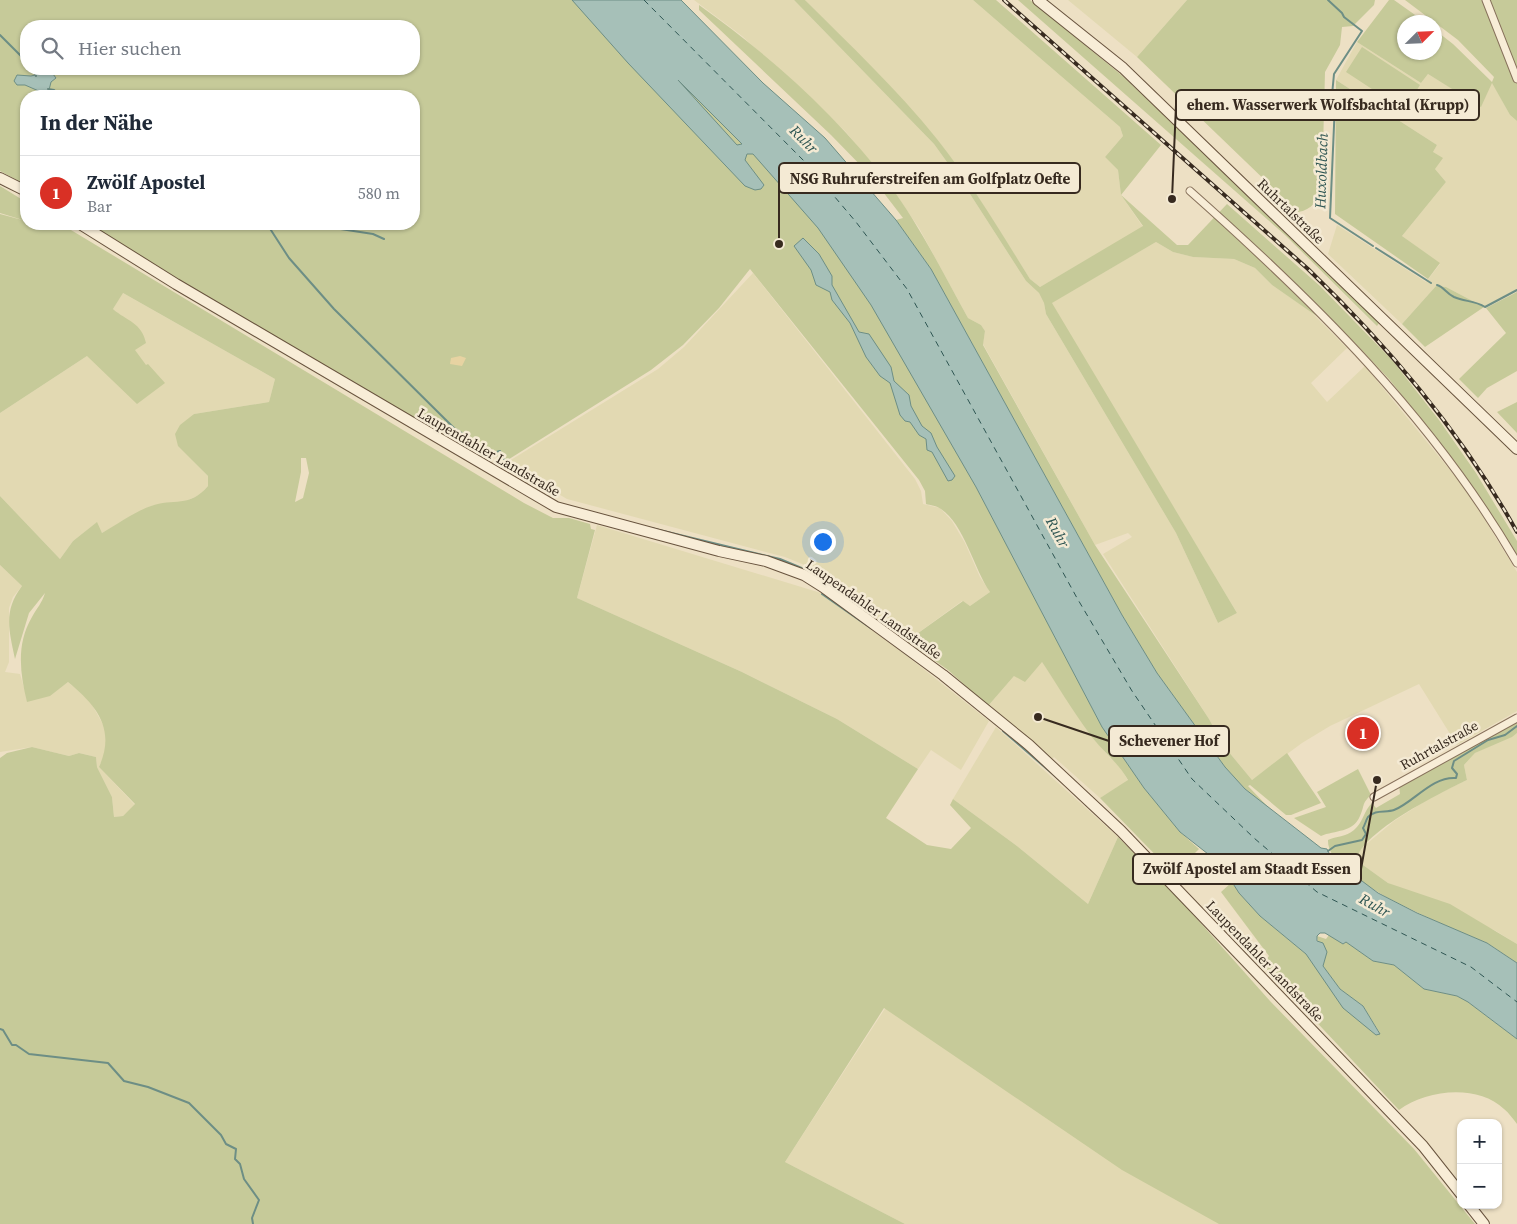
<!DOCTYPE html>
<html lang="de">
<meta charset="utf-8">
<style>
body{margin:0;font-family:"Source Serif 4",serif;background:#f6f6f7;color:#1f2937}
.controls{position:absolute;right:15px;bottom:15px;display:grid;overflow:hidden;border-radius:10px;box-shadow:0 1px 4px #0004}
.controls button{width:45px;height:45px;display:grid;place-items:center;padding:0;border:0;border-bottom:1px solid #e0e1e3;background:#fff;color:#1f2937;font:25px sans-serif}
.compass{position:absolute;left:1397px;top:15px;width:45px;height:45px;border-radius:50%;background:#fff;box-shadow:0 1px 4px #0004;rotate:66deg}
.you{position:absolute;left:822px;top:541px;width:18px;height:18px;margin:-12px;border:4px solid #fff;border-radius:50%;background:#1a73e8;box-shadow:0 0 0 8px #1a73e833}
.badge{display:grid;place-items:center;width:32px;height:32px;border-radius:50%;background:#d93025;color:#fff;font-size:16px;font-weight:700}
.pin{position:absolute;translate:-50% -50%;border:2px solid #fff;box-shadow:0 1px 5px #0006}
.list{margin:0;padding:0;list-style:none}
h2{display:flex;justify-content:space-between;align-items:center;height:65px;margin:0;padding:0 20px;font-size:21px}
h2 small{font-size:16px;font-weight:400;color:#747a83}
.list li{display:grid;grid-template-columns:32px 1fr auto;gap:15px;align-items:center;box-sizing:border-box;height:75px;padding:0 20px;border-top:1px solid #e0e1e3}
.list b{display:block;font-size:19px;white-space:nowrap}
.list p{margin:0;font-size:16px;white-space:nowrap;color:#747a83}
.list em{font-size:16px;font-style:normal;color:#747a83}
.icon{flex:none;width:28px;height:28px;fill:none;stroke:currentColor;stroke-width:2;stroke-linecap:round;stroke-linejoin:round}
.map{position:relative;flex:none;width:1517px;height:1224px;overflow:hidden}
.search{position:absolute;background:#fff;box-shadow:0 1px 4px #0004;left:20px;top:20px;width:400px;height:55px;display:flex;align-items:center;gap:12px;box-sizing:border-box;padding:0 18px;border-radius:20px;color:#747a83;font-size:19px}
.panel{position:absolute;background:#fff;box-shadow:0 1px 4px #0004;left:20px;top:90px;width:400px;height:140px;border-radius:20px}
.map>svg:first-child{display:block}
.farmland{fill:#e2d9b2}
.green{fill:#c6ca99;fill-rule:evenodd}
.sand{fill:#e7d3a2}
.water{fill:#a6c0b8;stroke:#6d8e85;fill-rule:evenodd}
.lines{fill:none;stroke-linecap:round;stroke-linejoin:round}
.stream{stroke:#6d8e85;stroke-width:2}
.ferry{stroke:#2f5653;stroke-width:1;stroke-dasharray:6 5;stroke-linecap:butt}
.street-casing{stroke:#87715b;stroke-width:9}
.secondary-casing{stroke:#68533e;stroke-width:12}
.street{stroke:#f8edd7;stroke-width:7}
.secondary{stroke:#f8edd7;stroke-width:10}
.rail-casing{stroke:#372a1f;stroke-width:4}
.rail{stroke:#f4ead4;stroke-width:2;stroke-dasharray:5.5;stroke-linecap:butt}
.labels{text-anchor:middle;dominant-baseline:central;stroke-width:5;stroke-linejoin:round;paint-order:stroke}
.street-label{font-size:14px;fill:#372a1f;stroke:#f4ead4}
.water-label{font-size:15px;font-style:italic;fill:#2f5653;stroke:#f4ead4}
.leader{fill:none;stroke:#372a1f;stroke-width:2}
.callout-dot{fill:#372a1f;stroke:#f4ead4;stroke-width:2}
.callout{fill:#f4ead4;stroke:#372a1f;stroke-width:2}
.callout-label{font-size:15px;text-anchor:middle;font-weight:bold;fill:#372a1f}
</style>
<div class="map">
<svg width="1517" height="1224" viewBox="0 0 1517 1224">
<rect width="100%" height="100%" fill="#ede0c4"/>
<path class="farmland" d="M694,0H794L934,144L970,194L1026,281L1039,293L1044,303L1046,314L1176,533L1218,623L1237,613L1051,303L1156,242L1173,252L1193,257L1234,259L1255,268L1272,285L1310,311L1347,348L1311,383L1327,402L1365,366L1467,491L1517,572V711L1457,745L1419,684L1330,726L1302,743L1252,780L1223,745L1209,719L1103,554L1132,537L1128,533L1095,545L983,344L985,331L981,325L968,318L919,228L889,184L845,131L742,36Z
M805,0H973L1120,127L1123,136L1105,157L1118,170L1121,195L1143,227L1040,287L1030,279L967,180L936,138L889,85Z
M1068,0H1187L1137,57Z
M1357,42L1421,83L1428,74L1481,106L1492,82L1510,115L1517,121V289L1484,307L1446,287L1436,286L1402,324L1328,254L1337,225L1426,282L1440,264L1402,236L1446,182L1435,169L1433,152L1437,145L1336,80Z
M753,273L915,479L921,491L923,504L940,508L952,521L965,543L980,577L990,592L970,606L962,601L907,641L838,590L840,588L807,566L785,557L567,499L506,463L658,369L684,347Z
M121,292L275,379L269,402L194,414L178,445L208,476V486L201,494L184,502L151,506L102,533L96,523L73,541L60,559L0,496V413L87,356L124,318L113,309L122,294Z
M597,525L821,593L907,656L989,721L961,770L931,750L918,769L837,719L742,672L577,598Z
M0,565L22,586L13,597L9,608V662L5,672L20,674L28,701L50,695L68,682L90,701L106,730V751L99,767L135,805L123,816L114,817L112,797L97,767L96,757L79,753L69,756L32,747L0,752Z
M1042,662L1090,734L1110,758L1120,766L1128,781L1100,798L1054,757L1050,761L988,706L1014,676Z
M996,727L1118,837L1088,904L1017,846L953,799Z
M1517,733V944L1496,931L1388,883L1356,860L1358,851L1394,821L1433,796L1467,780L1464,765L1475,753Z
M888,1004L1229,1224H905L785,1162Z"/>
<path class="green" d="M0,0H591L681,76L755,152L818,227L858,280L976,487L1102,727L1144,788L1180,832L1199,849L1174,874L1100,798L1128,780C1118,762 1101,750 1089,733C1072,710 1058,686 1042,662L1025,682L1014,676L988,706L948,670L907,641L963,601L970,606L990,592C974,569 964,524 941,509C937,506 930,505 926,504L925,491L919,480L750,269L719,308L683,345L651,370L498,466L497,457L445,427L436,432L176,279L88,224H414V96H26V185L0,171ZM26,26H414V69H26Z
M794,0H805C850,45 897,89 937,139C971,182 1000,231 1030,279L1040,287L1143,226L1121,195L1118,170L1105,157L1123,136L1120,127L973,0H996L1161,145L1121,195L1177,245H1188L1227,204L1320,286L1392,360L1439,420L1476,473L1517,541V557L1461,470L1389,379L1354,342L1272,285L1255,268L1234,259L1193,257L1173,252L1156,242L1052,303L1237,613L1218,623L1176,533L1046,314L1044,303L1039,293L1026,281L970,194L934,144Z
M1018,0H1030L1125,78L1379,323L1377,326L1285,235Z
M1187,0H1375L1374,5L1353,26L1342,27L1340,45L1325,72L1322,187C1318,200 1312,210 1298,212L1137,57Z
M1389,0H1394L1425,22H1404V52H1434L1435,30L1453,44L1492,82L1494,77L1458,40L1405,0H1517V121L1510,115L1492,83L1481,107L1428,74L1421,83L1357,42Z
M699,5C769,55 837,115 889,184C920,226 943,273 968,318L981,325L985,331L983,345L1095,545L1209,719L1223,745L1252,780L1287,753L1321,803L1291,815H1286L1250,785L1248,786L1271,810L1245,789L1225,767L1157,673L1122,615L931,269L896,220L903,218L870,175L831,135L699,10Z
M1362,47L1420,85L1404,110L1346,72Z
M1336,80L1437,145L1433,152L1443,158L1435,169L1446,182L1402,236L1440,263L1428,279L1335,214Z
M0,186L26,202V224H61L524,503L553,518H569L590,524L591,529L595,530L577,598L742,672L837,719L918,769L886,818L927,845L951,849L971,828L950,805L953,799L1017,846L1088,904L1118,837L1181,901L1270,1001L1414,1149L1475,1224H1219L1122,1170L884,1008L785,1162L905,1224H0V758L7,753L32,747L69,756L79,753L96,757L97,767L112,797L114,817L123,816L135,804L99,767C116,729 97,706 68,682L50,696L27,702C20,674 16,644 32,617C37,608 42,603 45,593L29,613L15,659C9,630 3,611 22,586L0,565V496L60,559L73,541L97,522L102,533C118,524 134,512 151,506C173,498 190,508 208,486V476L178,446L175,434L180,425L194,414L269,402L275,379L123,293L113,309C127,321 142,323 146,343L135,350L146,365L148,364L165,383L137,404L87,356L0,413V214L26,221L0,213ZM301,458H306L309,473L303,498L295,502L301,472Z
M1436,286L1446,287L1484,307L1425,347L1402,324Z
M1517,292V371L1487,388L1478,398L1459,379L1506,333L1486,308Z
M1517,402V433L1497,412Z
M1517,719V733L1512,737L1475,753L1464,765L1467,780C1440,793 1363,831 1356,860L1388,883L1450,904L1517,944V963C1506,956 1496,948 1485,942C1451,927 1326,880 1328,840C1336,836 1346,837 1354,830C1363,823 1364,810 1372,803L1376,808L1400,794L1399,785Z
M1358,769L1371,795C1361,804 1365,806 1360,816C1353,833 1335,830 1321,836L1294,818L1326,807L1317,792Z
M1232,882L1239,893L1260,916L1306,954L1380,1033L1363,1006L1340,989L1323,966L1317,936L1326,939L1329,935L1343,944L1346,942L1373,961L1394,965L1424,989L1457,996L1468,1002L1517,1039V1124C1513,1119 1509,1113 1504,1109C1478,1084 1427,1089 1399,1110L1262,964L1269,956L1221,892Z"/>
<path class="sand" d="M460,356L466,358L462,366L450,364L451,358Z"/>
<path class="water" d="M572,0H681L763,83L825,138L896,220L931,269L1122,615L1157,673L1225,767L1245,789L1321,848L1327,849L1330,855L1346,869L1378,893L1417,913L1487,943L1517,963V1039L1468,1002L1457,996L1424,989L1394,965L1373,961L1346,942L1343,944L1325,933H1320L1317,936V941L1323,943L1327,952L1323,966L1340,989L1363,1006L1380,1034L1376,1035L1343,1008L1306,954L1260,916L1239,893L1232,882L1220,875L1218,867L1208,854L1180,832L1144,788L1102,727L976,487L871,305L818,228L753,154H747L745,160L764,185L761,189L755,190L745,186L628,63ZM678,80L742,144L737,145Z
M48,72L53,74L56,78L51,82L49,90L41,92L25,85H17L14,81L17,75L31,76Z
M803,238L819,254L832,276V285L859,332L869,334L891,367L894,381L909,395L911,406L922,426L931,433L937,447L955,476L952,480L948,481L932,452L927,450L926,439L919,435L910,422L905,421L900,415L890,383L880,376L866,357L850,323L832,300L830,292L816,285L811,270L794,246Z"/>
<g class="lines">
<path class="stream" d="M1328,0L1342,13L1344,17L1362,31L1334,74L1332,95
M0,35L26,61
M33,69L36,76
M48,89L54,90L60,96
M1335,103L1330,218L1373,246
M156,224L181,227L190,224
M267,224L289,258L334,309L454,428L493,453L500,451L504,459
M308,224L373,234L384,239
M1376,248L1431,283
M1437,285C1444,287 1446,293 1454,297C1465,302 1474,300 1485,307L1517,290
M507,465L558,496
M651,528L780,559L804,569L814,575
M822,594L872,629
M1003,731L1062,782
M1328,851L1335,846L1362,840L1366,834L1363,828C1365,825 1366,820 1368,817C1375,809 1386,813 1394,810C1413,803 1432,776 1456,778L1457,774L1452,768L1454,761L1488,740L1505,735L1517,726
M0,1029L3,1030L12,1045H16L29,1054L108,1063L124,1081L148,1087L189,1103L221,1135L226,1144L236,1149L235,1159L240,1164L244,1179L259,1200L252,1218L253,1224"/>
<path class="ferry" d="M644,0L807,164L856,222L907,289L1077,598L1132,691L1192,779L1254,838L1317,892L1471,967L1517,1002"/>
<defs>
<path id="street" d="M1486,0L1517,79
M1190,191C1314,301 1433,418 1517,563
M1374,797L1517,718"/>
<path id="secondary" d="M1038,0L1123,68L1517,449
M0,178L26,191
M80,224L176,284L556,507L719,551L766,561L804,575L823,587L943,675L1029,745L1090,802L1121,831L1423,1146L1461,1194
M1469,1205L1484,1224"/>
</defs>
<use href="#street" class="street-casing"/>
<use href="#secondary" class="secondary-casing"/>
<use href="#street" class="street"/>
<use href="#secondary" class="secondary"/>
<defs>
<path id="rail" d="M1004,0L1308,269C1390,348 1462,433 1517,532"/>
</defs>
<use href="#rail" class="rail-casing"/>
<use href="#rail" class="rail"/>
</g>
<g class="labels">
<g class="street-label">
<text transform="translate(1291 211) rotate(44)">Ruhrtalstraße</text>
<text transform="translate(489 452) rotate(30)">Laupendahler Landstraße</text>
<text transform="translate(874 609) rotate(35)">Laupendahler Landstraße</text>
<text transform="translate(1439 745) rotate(-29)">Ruhrtalstraße</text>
<text transform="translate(1265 961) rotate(46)">Laupendahler Landstraße</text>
</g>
<g class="water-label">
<text transform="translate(804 139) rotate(45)">Ruhr</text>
<text transform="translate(1321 171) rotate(-88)">Huxoldbach</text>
<text transform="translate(1058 532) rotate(61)">Ruhr</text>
<text transform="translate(1375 905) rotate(29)">Ruhr</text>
</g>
</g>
<path class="leader" d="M1172 199L1176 105M779 244L779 178M1038 717L1109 741M1377 780L1361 869"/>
<g class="callout-dot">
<circle cx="1172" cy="199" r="5"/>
<circle cx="779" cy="244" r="5"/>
<circle cx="1038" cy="717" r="5"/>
<circle cx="1377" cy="780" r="5"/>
</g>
<g class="callout">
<rect x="1176" y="90" width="303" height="30" rx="5"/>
<rect x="779" y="163" width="301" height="30" rx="5"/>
<rect x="1109" y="726" width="120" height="30" rx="5"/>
<rect x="1133" y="854" width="228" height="30" rx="5"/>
</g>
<g class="callout-label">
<text x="1328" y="110">ehem. Wasserwerk Wolfsbachtal (Krupp)</text>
<text x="930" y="184">NSG Ruhruferstreifen am Golfplatz Oefte</text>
<text x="1169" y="746">Schevener Hof</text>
<text x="1247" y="874">Zwölf Apostel am Staadt Essen</text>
</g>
</svg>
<div class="controls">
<button>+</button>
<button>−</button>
</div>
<svg class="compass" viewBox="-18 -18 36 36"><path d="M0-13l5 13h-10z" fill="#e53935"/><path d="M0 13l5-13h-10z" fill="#747a83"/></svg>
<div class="you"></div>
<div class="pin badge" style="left:1363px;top:733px">1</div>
<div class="search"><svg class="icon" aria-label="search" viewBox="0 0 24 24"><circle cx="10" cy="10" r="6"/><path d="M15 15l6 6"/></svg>Hier suchen</div>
<section class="panel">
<h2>In der Nähe<small></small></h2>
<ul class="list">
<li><span class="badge">1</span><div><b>Zwölf Apostel</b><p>Bar</p></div><em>580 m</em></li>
</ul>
</section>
</div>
